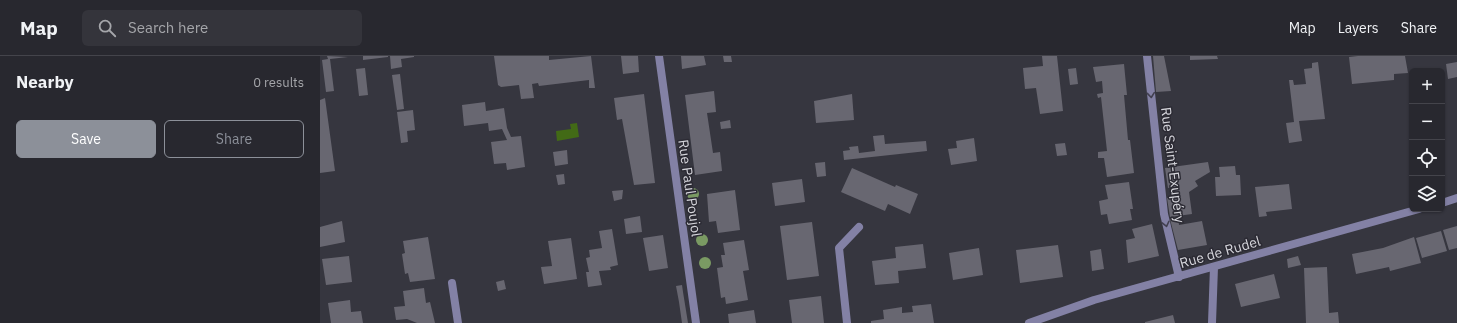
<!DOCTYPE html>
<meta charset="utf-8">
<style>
body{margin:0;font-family:"IBM Plex Sans",sans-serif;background:#34343b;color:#f1f3f6}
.controls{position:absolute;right:12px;top:12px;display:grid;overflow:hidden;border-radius:6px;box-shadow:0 1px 3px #0004}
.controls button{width:36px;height:36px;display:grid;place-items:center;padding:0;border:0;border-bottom:1px solid #44444b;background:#28282f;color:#f1f3f6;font:20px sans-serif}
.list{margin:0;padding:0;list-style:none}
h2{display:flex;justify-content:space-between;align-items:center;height:52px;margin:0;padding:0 16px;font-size:17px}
h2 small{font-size:13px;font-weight:400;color:#a5a6aa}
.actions{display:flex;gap:8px;padding:12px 16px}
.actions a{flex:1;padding:9px 0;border:1px solid #8c9099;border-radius:6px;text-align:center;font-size:14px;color:#8c9099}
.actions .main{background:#8c9099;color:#fff}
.icon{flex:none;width:22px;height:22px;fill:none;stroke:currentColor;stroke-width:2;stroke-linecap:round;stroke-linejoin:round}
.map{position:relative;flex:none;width:1137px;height:267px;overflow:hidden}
header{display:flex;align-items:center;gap:24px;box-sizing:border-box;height:56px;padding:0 20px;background:#28282f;border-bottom:1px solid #44444b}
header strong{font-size:19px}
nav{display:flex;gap:22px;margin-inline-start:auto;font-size:14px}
.search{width:280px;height:36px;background:#34343b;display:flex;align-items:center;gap:10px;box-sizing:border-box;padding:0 14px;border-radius:6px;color:#a5a6aa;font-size:15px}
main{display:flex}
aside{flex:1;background:#28282f}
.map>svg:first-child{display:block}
.water{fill:#426a16}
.building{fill:#686771}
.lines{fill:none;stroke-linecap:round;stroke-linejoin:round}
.lane{stroke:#8381a5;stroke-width:8}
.street{stroke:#8381a5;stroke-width:8}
.tree{fill:#7a9a63}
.oneway{stroke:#424050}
.labels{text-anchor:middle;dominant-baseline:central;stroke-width:3;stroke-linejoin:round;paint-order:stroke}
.street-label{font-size:14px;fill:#d4d4da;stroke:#2c2b34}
</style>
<header>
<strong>Map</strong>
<div class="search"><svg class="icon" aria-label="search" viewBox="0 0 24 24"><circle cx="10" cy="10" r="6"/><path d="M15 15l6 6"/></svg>Search here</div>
<nav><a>Map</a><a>Layers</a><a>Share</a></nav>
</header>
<main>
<aside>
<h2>Nearby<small>0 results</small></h2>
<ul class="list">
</ul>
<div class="actions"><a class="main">Save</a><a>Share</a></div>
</aside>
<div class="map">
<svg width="1137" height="267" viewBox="0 0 1137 267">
<rect width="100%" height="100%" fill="#36363f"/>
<path class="water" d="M257,67L259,81L237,85L236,75L251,73L250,68Z"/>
<path class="building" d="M7,0L28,1L10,3L14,35L6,36L2,4L8,3Z
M43,0H68V1L43,4Z
M70,0H94V1L81,3L82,11L71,13Z
M174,0H229V4L271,0L275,32H269V24L219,30L218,27L212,28L214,42L201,43L199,29L181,31L178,29Z
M301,0H318L319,16L303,18Z
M361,0H384L386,9L362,13Z
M403,0H411L412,6H404Z
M722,0H737L743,55L720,58L716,32L705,33L703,12L723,10Z
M833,0H844L851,35L836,36Z
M870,0H897L898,3L870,4Z
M1038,0H1085L1088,17L1074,18V24L1032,28L1029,1Z
M998,6L1005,63L979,65L982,85L969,87L966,67L974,66L969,24H973L974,29L986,28L984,13L992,12V7Z
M1137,6V21L1128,23L1126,8Z
M804,8L807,39H804L808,84H810L814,117L787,121L784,102H778V96L787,95L781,41L778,42L777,38L783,37L782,25L776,26L773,11Z
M45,12L48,39L39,40L36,13Z
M756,12L758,28L750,29L748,13Z
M80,18L84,53L77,54L72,19Z
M394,35L396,56L387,57L393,97L400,96L402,115L375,119L365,39Z
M324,38L335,127L314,129L302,63L297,64L294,42Z
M532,38L534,64L496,67L494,45Z
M5,42L15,115L0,117V44Z
M165,46L166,55L184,52L187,72L191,81L201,80L205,111L187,114L186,107L174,108L171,86L187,84L182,73L169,75L168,67L144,70L142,49Z
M93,54L95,74L87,75L88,86L81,87L77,56Z
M410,64L411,72L401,73L400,66Z
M564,79L565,88L606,85L607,95L524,104L523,95L530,94L529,91L538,90L539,97L555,95L553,80Z
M654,82L657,105L631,109L628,93L637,92L636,85Z
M745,87L747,99L737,100L735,88Z
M247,94L248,108L235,110L233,96Z
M505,106L506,120L497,121L495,107Z
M888,106L890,116L875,125L878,130L869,136L872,158L850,161L847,142L856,141L855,131L848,132L845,112Z
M915,110L916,119H920L921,139L896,140L895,121H900L899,111Z
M532,112L575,131L576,129L598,138L590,158L568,148L565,155L521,136Z
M244,118L245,128L238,129L236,119Z
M482,123L485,146L455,150L452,127Z
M809,126L813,153H810L812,164L789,168L787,158L781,159L779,145L788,143L785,129Z
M969,128L972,153L946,156L947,160L939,161L935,131Z
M372,132L373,139L368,140L367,133Z
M303,134L302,143L294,145L292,135Z
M415,134L420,174L398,177L396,165L389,166L387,138Z
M320,160L322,176L306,178L304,163Z
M858,161L859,169L882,165L887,189L858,194L850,163Z
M22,165L25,186L0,191V171Z
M492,166L499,220L467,224L460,170Z
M832,168L839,200L808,207L806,184L815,182L812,173Z
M1137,170V192L1129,194L1123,174Z
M292,173L298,209L290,211L291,214L279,215L282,229L268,231L266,216H269L266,202L270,201L269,194L282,192L279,175Z
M1121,175L1127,195L1102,202L1096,182Z
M343,179L348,212L329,215L323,182Z
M108,181L115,223L90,226L88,217L85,218L82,198L85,197L83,185Z
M1094,181L1101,207L1070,215L1069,211L1036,218L1032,198L1063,192Z
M251,182L257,223L224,228L221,211L232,210L228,185Z
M424,184L429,214L423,215L428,244L406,248L405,241L401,242L397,212L403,211L401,199H405L403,187Z
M603,188L606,212L578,215L579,227L555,229L552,205L576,202L575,191Z
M738,189L743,221L700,227L696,194Z
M659,192L663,219L633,224L629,197Z
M781,193L784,213L772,215L770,195Z
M29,200L32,226L6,229L2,203Z
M978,200L981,209L968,212L967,203Z
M1007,211L1009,257L1018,256L1019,267H986L984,212Z
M954,218L960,242L921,251L915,228Z
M184,224L186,233L178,235L176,226Z
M362,229L363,236L368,267H362L359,246L356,230Z
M104,232L106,247L110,246L115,267H97L87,263L76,264L74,251L85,250L83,235Z
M501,240L504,267H472L469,244Z
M30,244L31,256L41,255L43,267H11L8,247Z
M611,248L614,267H551V265L564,263L563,254L582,251V257L593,256L592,250Z
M434,254L436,267H409L408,258Z
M853,259L855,267H825V266Z"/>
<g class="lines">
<path class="lane" d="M132,227L138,267"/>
<path class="street" d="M339,0L376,267
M827,0L844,158L859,221
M1122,147L1137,142
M527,267L519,192L539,171
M709,267L774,244L1099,153
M892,267L894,211"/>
</g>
<g class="tree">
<circle cx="373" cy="138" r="6"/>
<circle cx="382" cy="184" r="6"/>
<circle cx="385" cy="207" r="6"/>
</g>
<defs><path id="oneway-chevron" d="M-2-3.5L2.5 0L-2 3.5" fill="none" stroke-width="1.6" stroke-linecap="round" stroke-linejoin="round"/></defs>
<g class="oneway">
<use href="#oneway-chevron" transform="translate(831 39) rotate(84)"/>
<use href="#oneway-chevron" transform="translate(846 168) rotate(77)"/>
</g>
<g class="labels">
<g class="street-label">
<text transform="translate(853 109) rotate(83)">Rue Saint-Exupéry</text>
<text transform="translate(370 132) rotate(82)">Rue Paul Poujol</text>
<text transform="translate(900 196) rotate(-16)">Rue de Rudel</text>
</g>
</g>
</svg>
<div class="controls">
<button>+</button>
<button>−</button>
<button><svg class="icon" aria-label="locate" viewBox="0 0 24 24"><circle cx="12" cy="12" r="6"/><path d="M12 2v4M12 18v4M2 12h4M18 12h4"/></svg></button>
<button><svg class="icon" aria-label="layers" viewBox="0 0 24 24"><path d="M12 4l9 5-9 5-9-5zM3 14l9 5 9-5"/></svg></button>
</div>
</div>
</main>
